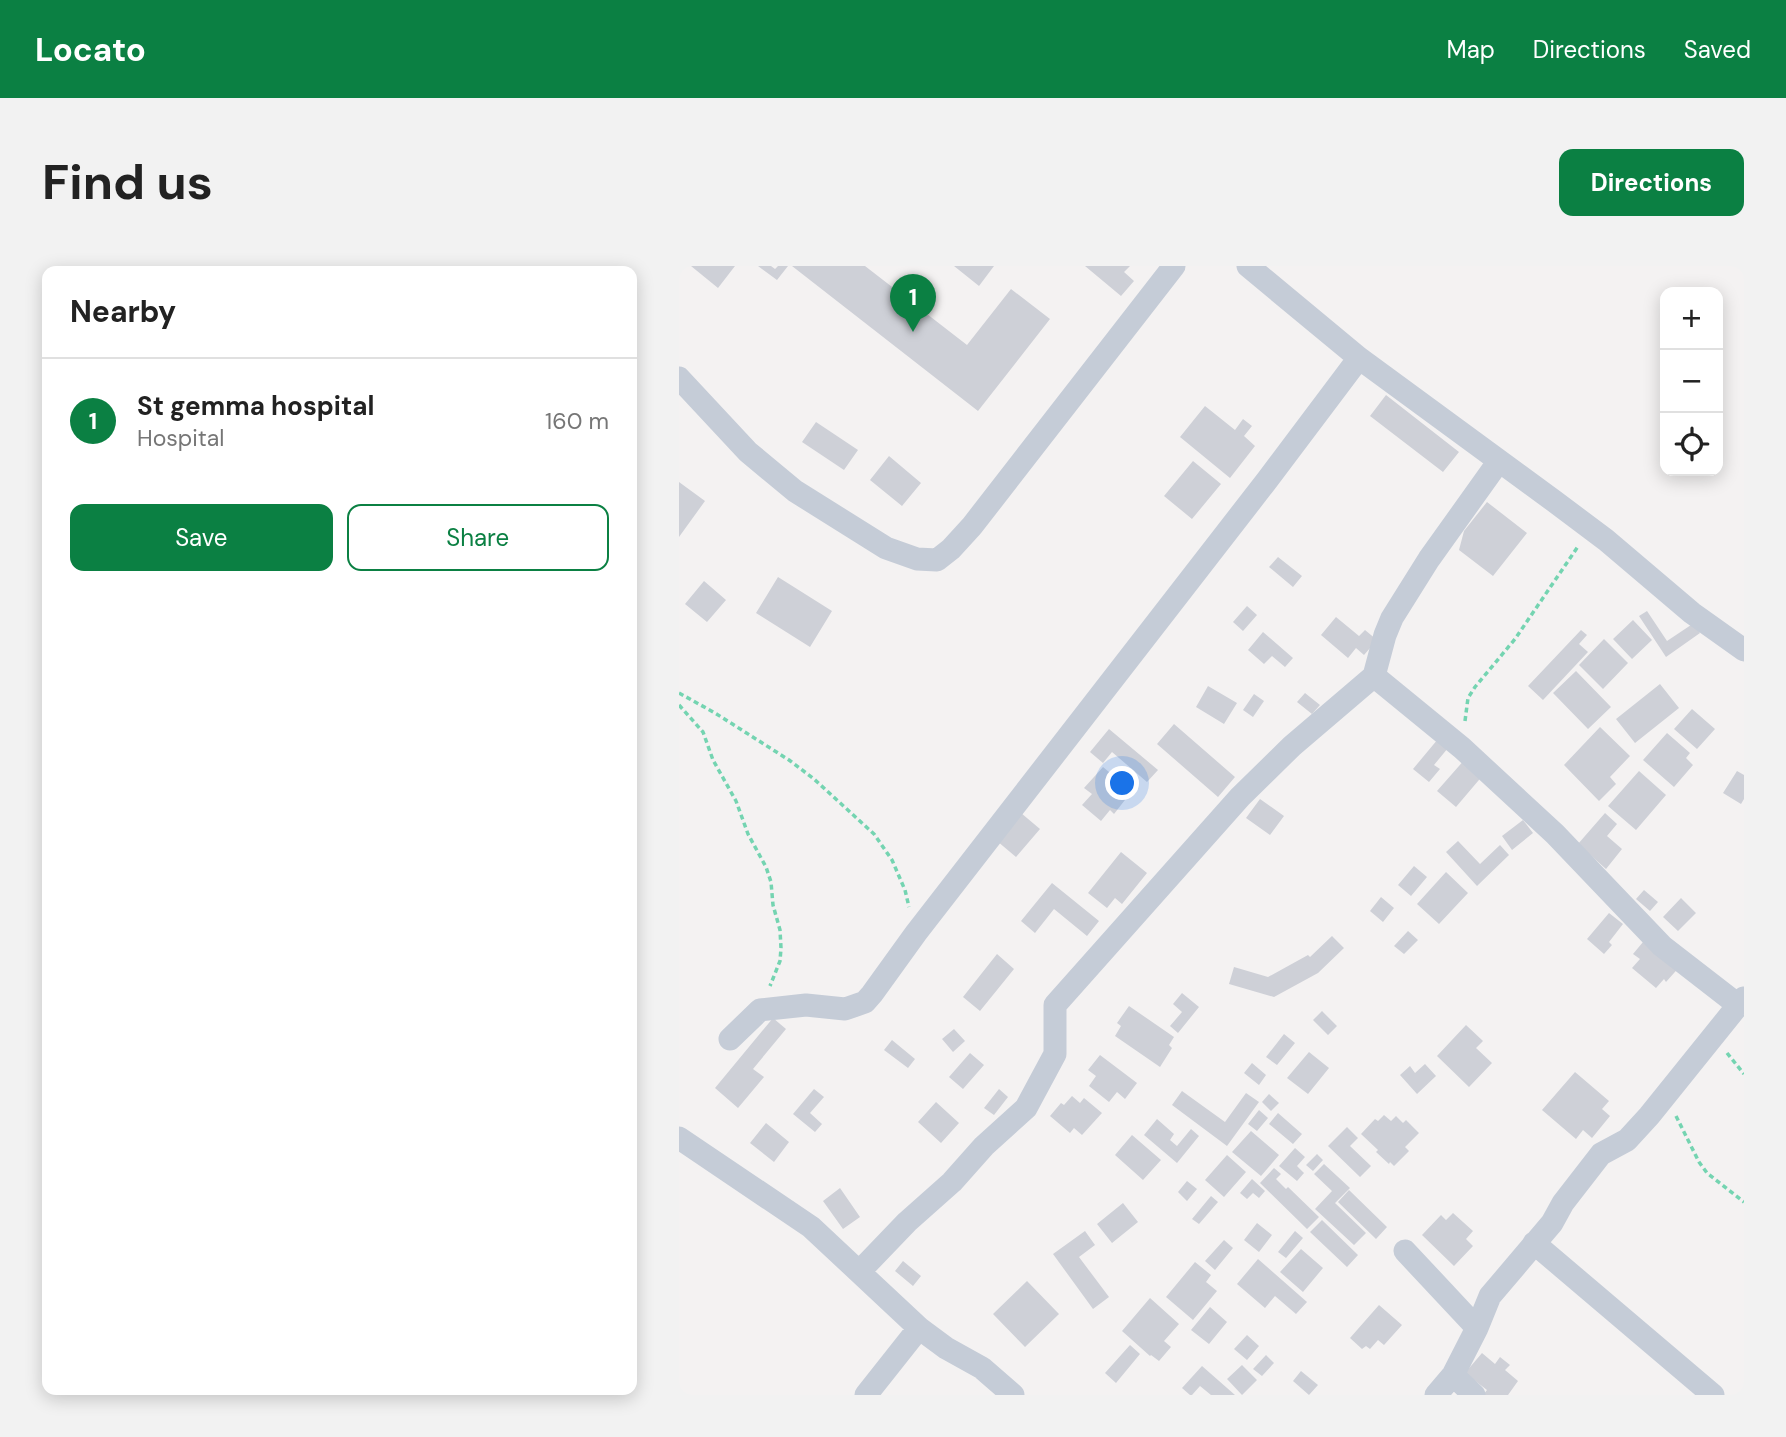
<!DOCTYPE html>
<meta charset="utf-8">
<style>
body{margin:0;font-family:"DM Sans",sans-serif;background:#f2f2f2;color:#222}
.controls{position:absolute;right:21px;top:21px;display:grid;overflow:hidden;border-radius:14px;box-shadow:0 4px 18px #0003}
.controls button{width:63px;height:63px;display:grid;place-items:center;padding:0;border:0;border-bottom:2px solid #e0e0e0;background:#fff;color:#222;font:35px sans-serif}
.you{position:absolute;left:444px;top:518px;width:24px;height:24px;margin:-18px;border:5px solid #fff;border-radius:50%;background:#1a73e8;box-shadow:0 0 0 10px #1a73e833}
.badge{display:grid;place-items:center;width:46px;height:46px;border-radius:50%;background:#0b8043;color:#fff;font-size:23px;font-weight:700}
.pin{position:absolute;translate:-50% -58px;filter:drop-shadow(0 2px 4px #0008)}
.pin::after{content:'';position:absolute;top:37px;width:24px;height:21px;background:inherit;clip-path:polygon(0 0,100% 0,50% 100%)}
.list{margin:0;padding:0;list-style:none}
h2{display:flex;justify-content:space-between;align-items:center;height:91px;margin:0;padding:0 28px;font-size:30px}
h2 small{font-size:23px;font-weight:400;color:#767676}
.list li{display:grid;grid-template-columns:46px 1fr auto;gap:21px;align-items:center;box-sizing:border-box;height:126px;padding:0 28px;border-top:2px solid #e0e0e0}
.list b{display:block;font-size:26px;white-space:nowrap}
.list p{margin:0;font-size:23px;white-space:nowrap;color:#767676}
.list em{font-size:23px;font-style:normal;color:#767676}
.actions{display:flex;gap:14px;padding:21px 28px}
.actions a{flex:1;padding:16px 0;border:2px solid #0b8043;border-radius:14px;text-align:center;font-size:24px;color:#0b8043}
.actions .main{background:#0b8043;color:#fff}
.icon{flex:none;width:38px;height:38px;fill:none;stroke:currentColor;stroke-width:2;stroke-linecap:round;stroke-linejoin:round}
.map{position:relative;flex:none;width:1065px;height:1129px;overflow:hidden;border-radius:14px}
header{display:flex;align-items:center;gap:42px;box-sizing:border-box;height:98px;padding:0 35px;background:#0b8043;color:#fff}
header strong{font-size:33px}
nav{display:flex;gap:38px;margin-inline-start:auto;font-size:24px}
.intro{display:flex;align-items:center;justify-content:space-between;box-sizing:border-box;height:168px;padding:0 42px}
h1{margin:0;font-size:49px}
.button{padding:18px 32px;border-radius:14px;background:#0b8043;color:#fff;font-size:24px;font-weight:700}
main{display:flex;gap:42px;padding:0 42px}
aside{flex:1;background:#fff;border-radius:14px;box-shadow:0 4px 18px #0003}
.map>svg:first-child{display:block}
.building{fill:#ced0d7}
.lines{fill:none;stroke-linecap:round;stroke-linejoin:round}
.path{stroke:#74d4b1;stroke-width:3.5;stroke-dasharray:5 3.5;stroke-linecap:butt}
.minor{stroke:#c5ccd7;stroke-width:23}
</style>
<header>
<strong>Locato</strong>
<nav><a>Map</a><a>Directions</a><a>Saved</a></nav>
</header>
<div class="intro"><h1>Find us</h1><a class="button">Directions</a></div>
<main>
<aside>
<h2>Nearby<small></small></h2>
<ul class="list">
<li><span class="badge">1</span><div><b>St gemma hospital</b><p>Hospital</p></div><em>160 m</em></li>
</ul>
<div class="actions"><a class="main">Save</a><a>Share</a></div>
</aside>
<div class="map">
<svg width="1065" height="1129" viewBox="0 0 1065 1129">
<rect width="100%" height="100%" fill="#f4f2f2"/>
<path class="building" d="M12,0H56L39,22Z
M79,0H92L96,3L99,0H109L98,14Z
M113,0H186L288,79L332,23L371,53L299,145Z
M275,0H315L300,20Z
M406,0H451L445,6L455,15L442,30Z
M707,129L780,186L764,206L691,150Z
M526,140L556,164L564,153L573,160L565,170L576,180L551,212L501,171Z
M137,156L179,184L165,204L123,176Z
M210,190L242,217L223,240L191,214Z
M514,195L542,218L513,253L485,230Z
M0,216L26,235L0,271Z
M808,236L848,267L814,310L780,284L785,265Z
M599,291L623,310L614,321L590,301Z
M99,311L153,345L131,381L77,347Z
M25,315L47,334L28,356L6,338Z
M568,340L578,349L564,365L554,356Z
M968,345L988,375L1015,357L1021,367L987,391L960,350Z
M657,351L680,370L686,364L698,374L685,389L677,382L669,392L642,369Z
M954,354L973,374L953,393L934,373Z
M902,364L908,369L900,378L909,386L864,434L849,420Z
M584,366L614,392L606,401L593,390L585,398L569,384Z
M925,373L949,397L924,423L900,399Z
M897,405L932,441L909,463L874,427Z
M981,418L1000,442L956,477L937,453Z
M529,420L558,437L545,458L517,441Z
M626,427L641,439L633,448L618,436Z
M575,428L585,435L574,451L564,444Z
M1013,443L1036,463L1018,483L995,463Z
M495,458L556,511L539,531L478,478Z
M921,461L951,490L931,511L937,518L920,535L885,499Z
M430,463L479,504L468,516L433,486L424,497L411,486Z
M988,467L1011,487L1007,492L1014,499L995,521L964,494Z
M759,473L769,482L755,499L761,503L750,516L734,503Z
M787,492L805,508L777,541L758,525Z
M424,501L453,525L435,548L431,544L422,555L403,539L413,528L405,522Z
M960,505L987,529L957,564L929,540Z
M1058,505L1065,509V533L1062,538L1044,527Z
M581,533L605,550L591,569L567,552Z
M342,547L361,563L337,591L318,575Z
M926,547L938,558L928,570L943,583L927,603L899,578Z
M844,554L854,567L833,584L823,570Z
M779,575L801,598L821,579L830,589L798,620L767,586Z
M442,586L468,607L443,638L436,632L428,642L409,627Z
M735,600L748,611L732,630L719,619Z
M767,606L789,627L760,658L738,638Z
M373,617L420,655L408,670L375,643L356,667L342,655Z
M965,624L979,636L971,645L957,633Z
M702,631L715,642L704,656L691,645Z
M1002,632L1017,647L999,665L984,651Z
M930,647L944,658L930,676L933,679L925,688L908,673Z
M729,665L739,674L725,688L715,680Z
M653,670L665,682L639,707L595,731L550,718L555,701L589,711L629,689L631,691Z
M969,670L1003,698L987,716L985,713L977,722L953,702L961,693L954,688Z
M318,688L335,703L301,745L284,731Z
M503,727L520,741L499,767L491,760L503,746L494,738Z
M450,740L495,771L490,779L493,782L481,801L436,770L442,760L438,757Z
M643,745L658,760L649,769L634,754Z
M94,752L107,763L74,803L85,811L59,842L36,822Z
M787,759L804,775L797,782L813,797L790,821L758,790Z
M275,763L286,775L274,786L263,773Z
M605,768L616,777L598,799L587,791Z
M213,774L236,793L229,802L205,784Z
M630,786L650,802L629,828L608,812Z
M291,787L305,799L284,823L270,811Z
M421,789L458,817L446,833L438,826L430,836L410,820L417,810L409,804Z
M573,797L587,809L580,819L565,807Z
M746,798L757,810L738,828L721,809L731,800L736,807Z
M896,806L930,835L923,843L931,850L913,872L904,864L897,873L863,844Z
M135,823L145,831L131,847L143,858L136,866L114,848Z
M320,823L329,831L315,849L305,842Z
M503,825L546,856L567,827L580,836L548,880L493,839Z
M590,828L600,837L592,845L583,836Z
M393,830L401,837L405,832L423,847L403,869L395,862L391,867L371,850L382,837L385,839Z
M257,836L280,857L262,877L239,856Z
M580,844L589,852L578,865L569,858Z
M599,847L623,868L614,878L590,858Z
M705,849L712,855L717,850L724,857L727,854L740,867L726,881L730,885L715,900L711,896L710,898L697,886L699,884L682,868L696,853L699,855Z
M478,853L495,868L491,874L498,880L512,863L520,870L498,897L465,869Z
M87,857L110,876L95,896L71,877Z
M668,861L679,872L671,880L692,900L681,911L649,880Z
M572,865L600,889L582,910L553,886Z
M453,869L482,894L464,914L436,889Z
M616,882L626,891L618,900L625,907L618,915L600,900Z
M638,888L644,894L634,905L627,899Z
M548,889L567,906L545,931L526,914Z
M645,898L671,922L656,937L687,967L675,979L636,943L653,925L635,908Z
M595,902L602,908L597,913L607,923L609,921L640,951L628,963L581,917Z
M573,913L586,925L580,932L574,927L568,933L561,927Z
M508,915L518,923L508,935L499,926Z
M161,922L181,951L164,963L144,935Z
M670,924L708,961L697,973L659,936Z
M532,930L539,936L520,958L513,953Z
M444,937L459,956L433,977L418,958Z
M774,947L794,965L787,973L794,980L775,1000L743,969L762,949L767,954Z
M643,954L679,989L668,1001L631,966Z
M578,957L593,969L580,986L565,974Z
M406,965L416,979L400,991L430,1031L414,1043L374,988Z
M616,965L624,972L607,992L599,986Z
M545,974L554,982L536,1004L526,995Z
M622,983L644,1002L624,1026L601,1006Z
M579,993L628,1036L617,1048L596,1030L586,1042L558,1018Z
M224,995L242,1010L234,1020L216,1005Z
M516,996L532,1009L527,1016L538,1025L514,1054L487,1031Z
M348,1015L380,1048L346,1081L314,1048Z
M471,1032L500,1058L485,1075L492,1081L480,1095L472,1089L471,1090L443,1065Z
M700,1039L723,1059L705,1079L699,1074L691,1083L687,1080L683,1083L671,1072Z
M531,1041L548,1056L530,1078L512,1064Z
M568,1069L580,1080L568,1094L555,1083Z
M451,1079L461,1088L437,1117L426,1107Z
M803,1087L816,1098L821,1091L831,1099L826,1104L839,1115L829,1129H804L808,1124L786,1107Z
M587,1089L595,1097L583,1110L574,1103Z
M563,1099L578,1114L563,1129L548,1113Z
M523,1100L556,1129H532L521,1120L513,1129H511L503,1122Z
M622,1105L639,1119L630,1129L614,1115Z"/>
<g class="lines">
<path class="path" d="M0,427L36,447L110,494L135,513L195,568L213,594L226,624L230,641
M0,439L24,466L34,494L57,535L69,568L87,601L92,616L94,639L101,664L102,682L101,695L91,720
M786,455L789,432L796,421L836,373L900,279
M1048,787L1065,808
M997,850L1020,896L1028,907L1065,936"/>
<path class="minor" d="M569,0L680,92L875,235L927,274L1013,347L1065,384
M0,112L69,186L116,225L207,282L238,293L258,294L272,283L293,260L495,0
M820,195L750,293L713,352L706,369L695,410L783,482L876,568L983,680L1059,739
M51,773L81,744L127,739L166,743L186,736L193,728L237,667L589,213L680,92
M0,872L132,961L240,1062L267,1082L303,1102L334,1129
M855,977L1034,1129
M726,985L798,1062L774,1109L795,1129
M181,1005L228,956L273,916L305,880L347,842L376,788V739L561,531L613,480L695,410
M798,1062L811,1030L873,957L884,937L922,888L948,874L970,850L1065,732
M187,1129L240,1062
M757,1129L774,1109"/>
</g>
</svg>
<div class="controls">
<button>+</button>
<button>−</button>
<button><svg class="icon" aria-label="locate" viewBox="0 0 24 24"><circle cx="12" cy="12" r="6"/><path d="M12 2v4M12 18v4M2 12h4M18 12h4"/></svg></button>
</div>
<div class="you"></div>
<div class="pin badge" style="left:234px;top:66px">1</div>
</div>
</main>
